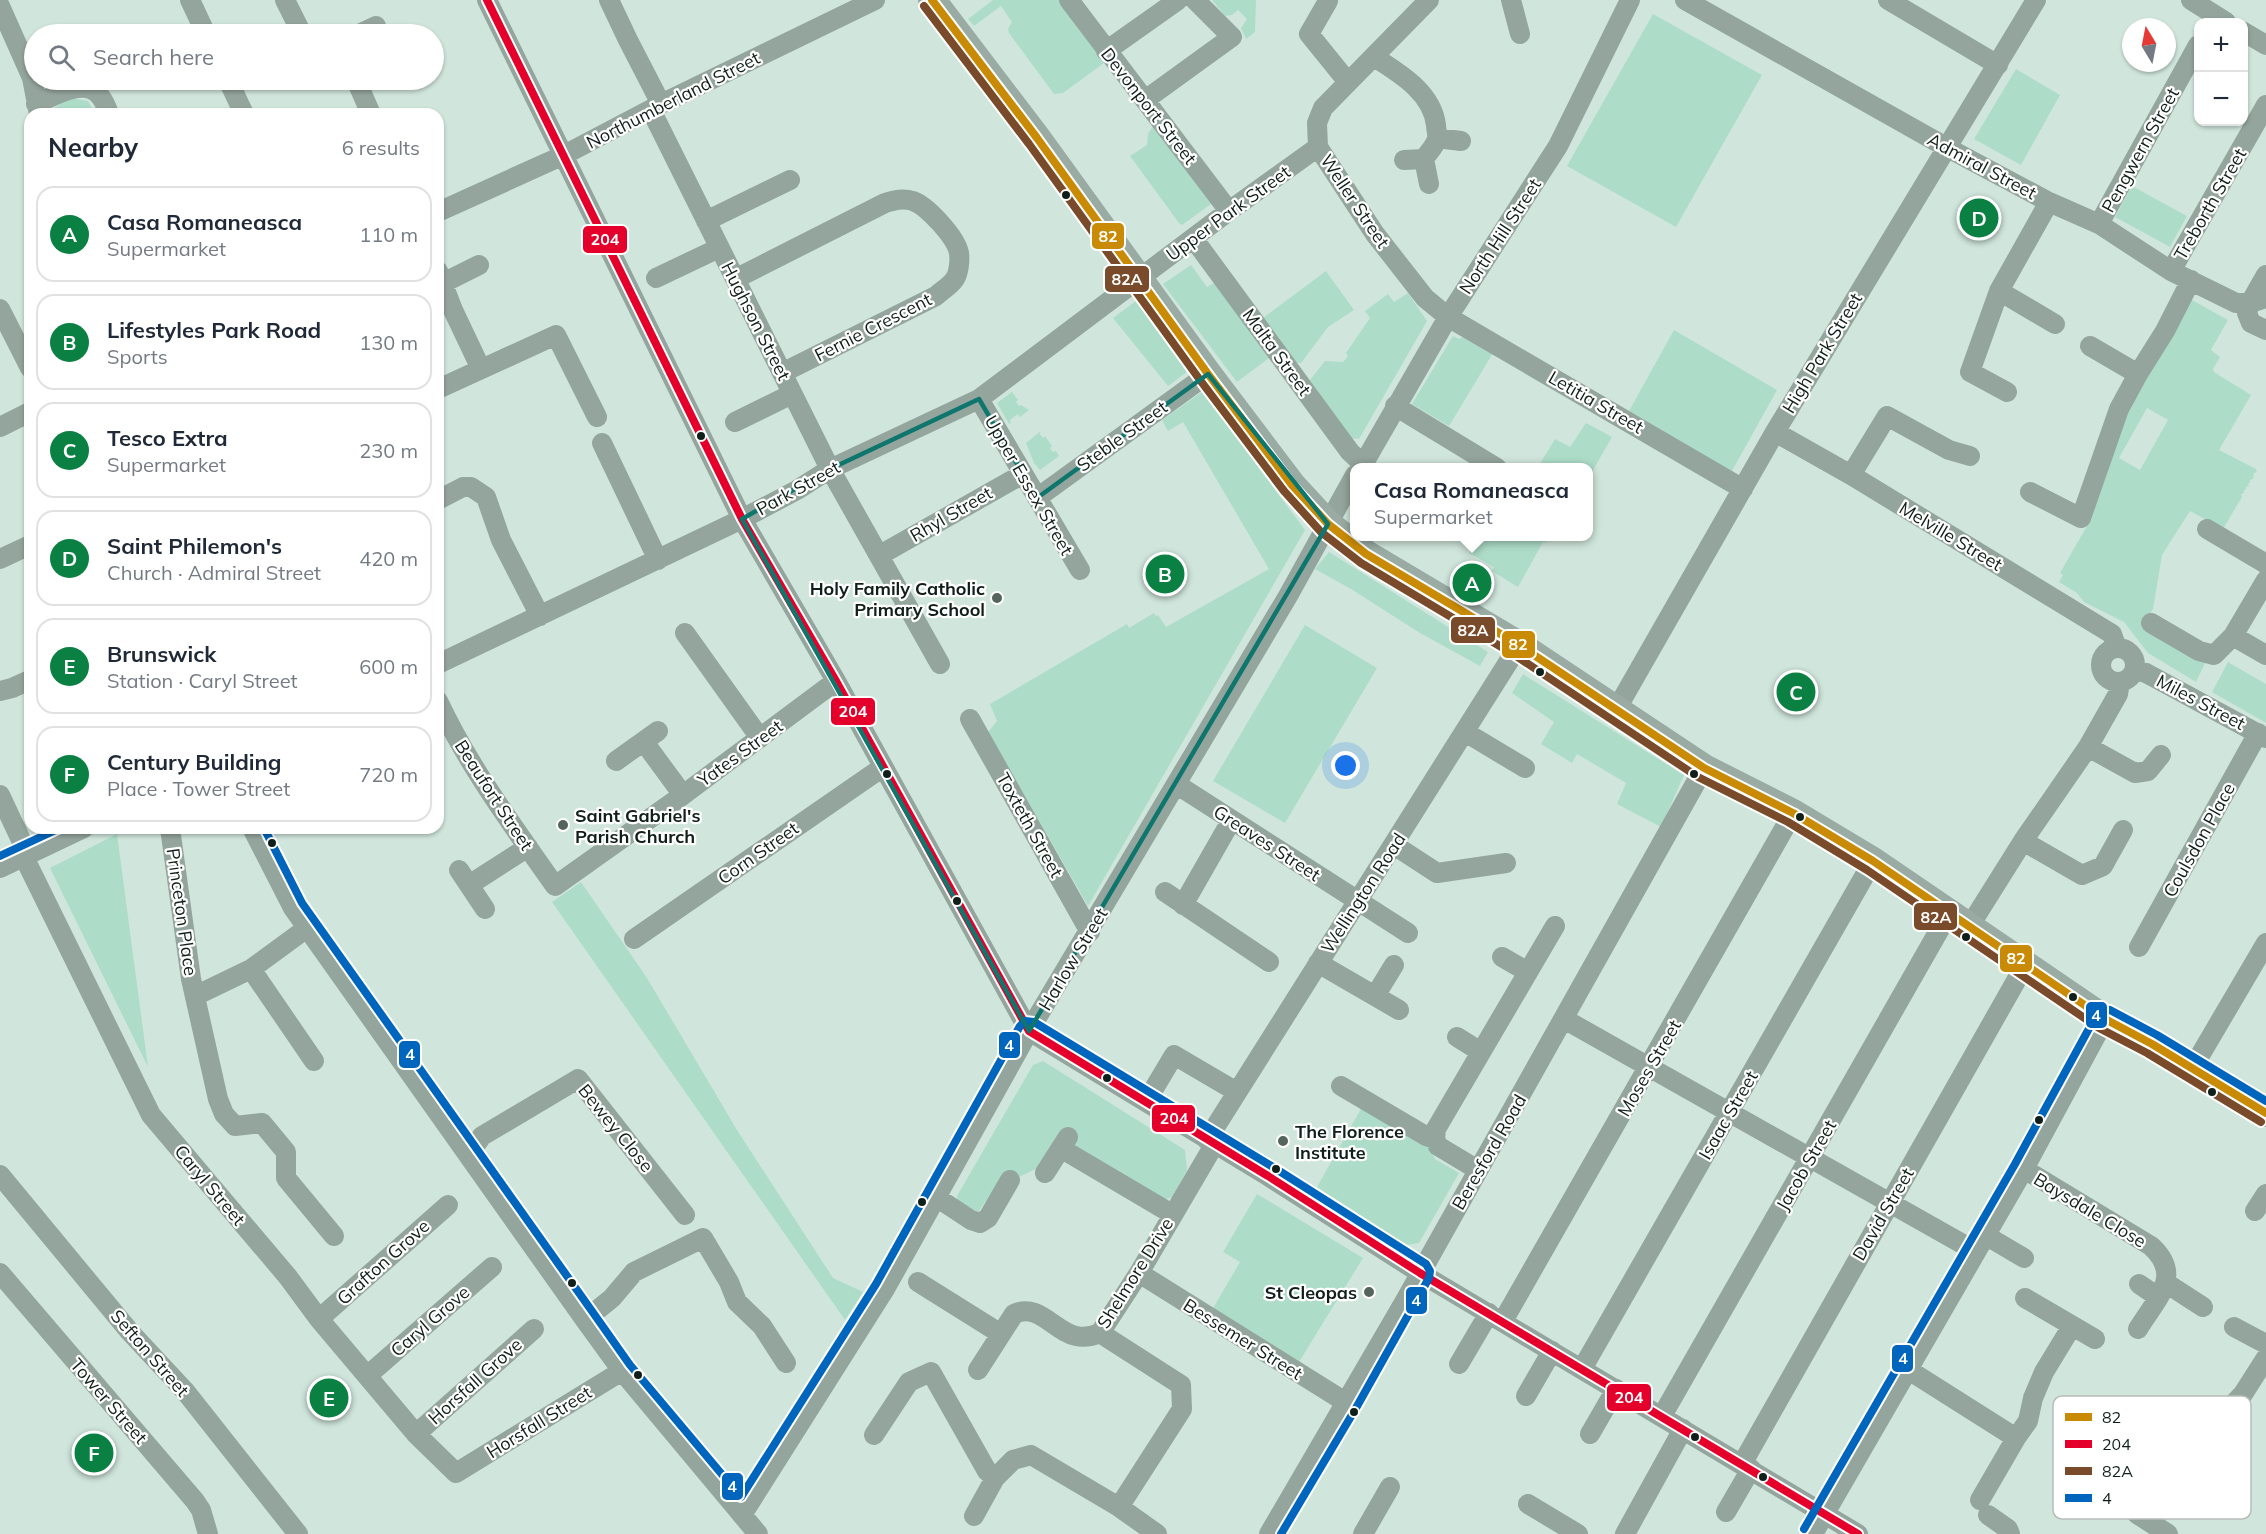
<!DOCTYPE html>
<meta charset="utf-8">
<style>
body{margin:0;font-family:Mulish,sans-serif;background:#f6f6f7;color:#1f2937}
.controls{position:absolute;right:18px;top:18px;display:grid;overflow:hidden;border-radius:12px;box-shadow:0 2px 4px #0004}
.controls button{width:54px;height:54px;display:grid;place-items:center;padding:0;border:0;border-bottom:2px solid #e0e1e3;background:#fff;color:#1f2937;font:30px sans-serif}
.compass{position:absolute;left:2122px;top:18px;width:54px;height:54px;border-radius:50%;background:#fff;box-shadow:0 2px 4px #0004;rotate:350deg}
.you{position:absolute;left:1346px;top:766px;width:21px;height:21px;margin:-15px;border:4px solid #fff;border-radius:50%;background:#1a73e8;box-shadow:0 0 0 9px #1a73e833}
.badge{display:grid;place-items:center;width:39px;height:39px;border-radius:50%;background:#0b8043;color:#fff;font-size:20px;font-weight:700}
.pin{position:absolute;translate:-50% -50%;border:3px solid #fff;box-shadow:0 2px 6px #0006}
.popup{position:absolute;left:1350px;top:463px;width:243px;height:78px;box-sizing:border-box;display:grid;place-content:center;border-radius:12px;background:#fff;filter:drop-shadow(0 2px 4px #0005);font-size:20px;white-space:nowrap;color:#747a83}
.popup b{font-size:22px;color:#1f2937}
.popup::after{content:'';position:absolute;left:50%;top:100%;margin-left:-12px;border:12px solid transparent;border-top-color:#fff}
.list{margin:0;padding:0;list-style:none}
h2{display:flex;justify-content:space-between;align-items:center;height:78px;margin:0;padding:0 24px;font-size:26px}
h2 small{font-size:20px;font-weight:400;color:#747a83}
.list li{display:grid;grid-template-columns:39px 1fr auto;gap:18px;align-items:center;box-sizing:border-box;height:96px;margin:0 12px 12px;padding:0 12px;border:2px solid #e0e1e3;border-radius:18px}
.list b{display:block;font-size:22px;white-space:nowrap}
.list p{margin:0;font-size:20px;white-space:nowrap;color:#747a83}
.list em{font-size:20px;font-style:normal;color:#747a83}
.icon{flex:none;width:33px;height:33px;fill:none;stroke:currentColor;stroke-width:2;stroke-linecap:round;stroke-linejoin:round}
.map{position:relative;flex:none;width:2266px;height:1534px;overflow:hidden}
.search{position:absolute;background:#fff;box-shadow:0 2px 4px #0004;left:24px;top:24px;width:420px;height:66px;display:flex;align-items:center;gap:15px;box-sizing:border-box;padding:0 21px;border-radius:33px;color:#747a83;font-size:22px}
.panel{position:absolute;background:#fff;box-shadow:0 2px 4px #0004;left:24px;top:108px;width:420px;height:726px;border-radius:18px}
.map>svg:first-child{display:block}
.green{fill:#adddc8;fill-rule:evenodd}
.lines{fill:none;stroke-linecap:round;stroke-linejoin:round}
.minor{stroke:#94a59d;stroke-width:20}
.highway{stroke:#99aba3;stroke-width:28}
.bus-1-casing{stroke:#fff;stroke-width:12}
.bus-2-casing{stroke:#fff;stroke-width:12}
.bus-3-casing{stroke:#fff;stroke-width:12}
.bus-4-casing{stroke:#fff;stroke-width:12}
.bus-1{stroke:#c98b05;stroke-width:8}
.bus-2{stroke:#e4002b;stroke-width:8}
.bus-3{stroke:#7a4b2a;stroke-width:8}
.bus-4{stroke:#0065bd;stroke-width:8}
.marked{fill:none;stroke:#0f766e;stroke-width:4.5;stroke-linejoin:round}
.bus-dot{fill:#101f19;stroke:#fff;stroke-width:2}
.poi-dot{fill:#53655d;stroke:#fff;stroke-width:2}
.labels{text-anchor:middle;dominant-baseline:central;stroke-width:4.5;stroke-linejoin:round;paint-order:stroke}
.street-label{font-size:18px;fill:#101f19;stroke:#fff}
.poi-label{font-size:18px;font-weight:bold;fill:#101f19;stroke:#fff;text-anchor:end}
.key{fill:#fff;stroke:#b7bcba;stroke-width:1.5}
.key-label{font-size:16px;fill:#101f19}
.line-badge{stroke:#fff;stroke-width:2}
.badge-label{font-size:16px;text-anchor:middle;font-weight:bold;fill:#fff}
</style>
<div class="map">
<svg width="2266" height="1534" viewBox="0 0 2266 1534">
<rect width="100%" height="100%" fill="#d0e6dc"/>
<path class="green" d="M993,0H1062L1104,61V63L1063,93L1054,94L1009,33L1008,29L1012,22L1001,6L974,26L968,19Z
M1212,0H1256L1255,32L1246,39L1241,28L1247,19L1238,10L1232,15L1225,16Z
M1653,14L1762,75L1676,227L1567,166Z
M2016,69L2060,95L2021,165L1974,139Z
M71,98L88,101L95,114H49L52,109Z
M1153,126L1211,204L1182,225L1179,223L1130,156L1147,145L1148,134Z
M2132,186L2187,216L2170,247L2115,217Z
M1191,265L1207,287L1214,283L1269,358L1237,382L1163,284Z
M1326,271L1354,310L1328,327L1301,363H1295L1263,318Z
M1408,293L1427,321L1359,439L1349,438L1310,380L1325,361L1343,362L1348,356L1346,353L1370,318L1365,311L1388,294L1394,302Z
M2190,299L2228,320L2211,350L2220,357L2213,369L2214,372L2251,395L2219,450L2256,469L2257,472L2254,473L2253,479L2250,480V483H2248L2249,486L2246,487V490H2244V493L2241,494L2242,497L2223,529L2190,511L2162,555L2153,609L2145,622L2207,659L2196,682L2148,653L2124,622L2084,602L2077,593L2059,582L2063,575L2060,573L2091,519V513L2123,410ZM2147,408L2168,420L2140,470L2119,458Z
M1136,301L1187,372L1168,386L1113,318Z
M1674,330L1777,390L1732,471L1629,411Z
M1453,336L1459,339L1463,337L1493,353L1449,426L1412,404Z
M1012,392L1018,400L1016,402L1019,406L1021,405L1029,410L1020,417L1018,414L1010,420L1011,423L1009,424L997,403Z
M1202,392L1305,530L1088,906L988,732L997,721L990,704L1127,624L1129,628L1154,613L1156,616L1158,615L1166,627L1269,569L1183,422L1168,431L1162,420Z
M1586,423L1612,437L1589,477V468L1538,467L1555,439L1570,447Z
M1041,431L1040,434L1043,438L1045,436L1052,446L1050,448L1053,452L1056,451L1059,456L1040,470L1034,463L1026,443Z
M1479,537V536L1549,537L1546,543L1543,542L1518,587L1492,571L1494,567L1469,553Z
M1329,552L1488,652L1480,666L1420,633L1351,589L1315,569Z
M1305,625L1377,668L1285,823L1213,781Z
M2228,662L2266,684V723L2212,692Z
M1523,674L1684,775L1661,827L1617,804L1626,783L1577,754L1572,763L1541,744L1554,722L1512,693Z
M117,834L148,1067L50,868Z
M581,882L647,978L737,1130L833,1278L863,1292L845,1320L552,902Z
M1043,1061L1185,1150L1187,1170L1173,1197L1163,1200L1073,1144L1076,1135L1063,1128L1038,1168L1019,1177L1007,1171L978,1212L957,1200V1196L1033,1065Z
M1362,1107L1427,1142L1435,1159L1459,1173L1419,1243L1407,1245L1317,1187Z
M1257,1194L1363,1258L1299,1362L1212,1310L1240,1262L1223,1252Z"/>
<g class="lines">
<path class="minor" d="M190,0L206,34
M285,0L302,34
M487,0L742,519L836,681L1029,1031L1268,1176L1420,1273L1858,1534
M609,0L628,40L661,104
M1069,0L1229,211
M1429,0L1323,108L1317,123L1318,147L1375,234L1425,298L1448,317L1743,489
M1511,0L1520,34
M1685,0L1946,147L2049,202L2099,224L2171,271L2236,303H2250L2266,298
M1888,0L1998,65
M2191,0L2226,22
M1328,1L1309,34L1347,81
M0,6L32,78L39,114
M2244,32L2266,45
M359,34L376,26
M1106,51L1178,0
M1374,57C1399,73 1432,92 1436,125C1436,129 1438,135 1437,139C1435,146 1428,153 1424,159L1404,160
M228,80L244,114
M356,80L371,114
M1145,100L1232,37L1195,0
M36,104C54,96 85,77 100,96C104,101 107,108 109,114
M651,110L830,469L940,664
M1437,138L1461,141
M1424,159L1429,184
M438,212L564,155L661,104L875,0
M706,221L790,180
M2099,224L2198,45
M1193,238L1350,452L1363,464
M438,271L453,310L481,369
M2171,271L2266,105
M2266,275L2250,303L2247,313L2251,323L2266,330
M656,278L719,248
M735,279L885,203C895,200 903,198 913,201C927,206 956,237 959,253C960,260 959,274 954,280C950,286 941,291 936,296L782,373
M443,283L479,265
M1999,291L2055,324
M0,309L30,368
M2090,346L2138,374
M438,389L556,335L597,417
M2007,392L1970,372L1999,291L2049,202
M979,399L1080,570
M1395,406L1497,468
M735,422L792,394
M0,427L30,412
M1775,432L1851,475L2112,634L2117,648
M602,443L658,560
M1361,468L1448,317L1558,146L1630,0
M1851,475L1887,416L1949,450L1970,456
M2030,492L2081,518L2119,409L2138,374L2165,331L2191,280
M1037,498L1208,374
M438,500L463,487H471L486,497L501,540L540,616
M2207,529L2266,564
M880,555L1023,474
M0,559L30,545
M2151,623L2199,651L2214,655L2233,636L2266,580
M685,633L760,738
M2233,636L2266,655
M2101 665a17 17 0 1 1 34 0a17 17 0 1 1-34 0Z
M438,664L742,519L797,490L830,469L979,399L1229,211L1318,147
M2135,670L2146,673L2266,738
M0,691L12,688L30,680
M438,701C469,767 513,826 555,886L683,795L836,681
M1616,710L1775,432L2036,0
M970,719L1090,932
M1465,732L1525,768
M644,742L683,795
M2088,747L2135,773L2148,771L2161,755
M616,761L658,731
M1176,784L1408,933
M0,795L28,855
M170,828L191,979L218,1099L224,1114L235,1126L262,1123L286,1152V1178L334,1236
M252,828L293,908L585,1320L622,1371L758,1534
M2023,841L2082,875L2103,866L2123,830
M1394,845L1437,873L1506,863
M24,857L151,1115L288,1277L319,1319L416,1434L456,1473L622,1371
M0,868L84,828
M459,870L485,909
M469,885L528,847
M1165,892L1269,962
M1183,905L1231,821
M1969,927L2023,841L2088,747L2118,694L2120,683
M634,939L883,767
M2139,947L2258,733
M1502,957L1528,972
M1318,963L1399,1010
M251,969L314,1061
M195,996L251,969L307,928
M1375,996L1394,965
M1564,1019L1975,1251
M1457,1037L1481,1052
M2192,1069L2266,943
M1341,1086L1426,1136L1435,1139
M1146,1102L1174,1055L1237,1092
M1207,1140L1519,645
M1062,1149L1172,1214
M468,1155L482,1136L578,1079L685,1215
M2024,1169L2151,1246C2184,1276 2156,1299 2138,1329
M1478,1170L1438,1146L1435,1139L1436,1129L1555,926
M1045,1173L1068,1137
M0,1175L130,1332L185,1391L298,1534
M936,1197L971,1220L980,1223L988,1218L1010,1180
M2255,1211L2266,1194
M1985,1235L2024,1258
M0,1273L195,1501L201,1510L208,1534
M1139,1273L1347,1403
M918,1282L1001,1334
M2166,1283L2203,1307
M2139,1284L2158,1297
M2025,1298L2095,1339
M319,1319L448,1205
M585,1320L612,1298L634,1272L703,1238L729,1282L737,1302L762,1326L786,1363
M1503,1321L1793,813
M2234,1327L2266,1344
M1100,1333L1181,1385L1182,1409L1119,1507
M1459,1364L1489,1313
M1582,1369L1873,861
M1907,1369L2016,1438
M978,1370L1014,1314C1038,1302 1055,1332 1076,1336C1085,1338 1093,1336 1100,1333L1139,1273L1214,1145
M367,1376L492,1267
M1526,1396L1552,1351
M1662,1416L1949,913
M416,1434L534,1329
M1590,1434L1616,1389
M874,1435L909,1382L931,1372L987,1471L995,1478
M1742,1464L2025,965
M2087,1487L2111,1500L2130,1502
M1980,1500L2016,1438L2028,1421L2033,1398L2044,1372L2072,1326
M1528,1504L1578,1534
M1726,1512L1751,1469
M742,1515L885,1289L1029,1031L1288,596L1355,475
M1988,1515L2008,1529L2010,1534
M974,1516L995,1478L1013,1460L1031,1455L1119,1507L1157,1534
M1269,1534L1406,1299L1704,768
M1363,1534L1390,1487
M1625,1534L1683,1429
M1813,1534L2024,1169L2105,1019
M2168,1534L2137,1514L2131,1506L2130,1496L2162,1442L2177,1432L2223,1415L2243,1394L2266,1358"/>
<path class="highway" d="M932,0L1037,138L1208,374L1292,485L1328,524L1366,554L1519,645L1704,768L1793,813L1873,861L2105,1019L2152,1044L2266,1113"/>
<defs>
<path id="bus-1" d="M932,0L1037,138L1208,374L1292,485L1328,524L1366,554L1519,645L1704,768L1793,813L1873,861L2105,1019L2152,1044L2266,1113"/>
<path id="bus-2" d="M487,0L742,519L836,681L1029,1031L1268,1176L1420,1273L1858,1534"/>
<path id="bus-3" d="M924,6L1029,144L1200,380L1284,491L1321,532L1361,563L1513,654L1698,777L1788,822L1867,870L2099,1028L2147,1053L2261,1122"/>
<path id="bus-4" d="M264,828L302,903L594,1314L630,1365L741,1497L876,1284L1020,1026L1025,1021L1034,1022L1273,1167L1426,1264L1430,1271L1429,1278L1356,1408L1281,1534
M0,856L60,828
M1804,1529L2015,1164L2098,1012L2103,1009L2110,1010L2157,1035L2266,1101"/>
</defs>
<use href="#bus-1" class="bus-1-casing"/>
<use href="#bus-2" class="bus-2-casing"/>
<use href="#bus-3" class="bus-3-casing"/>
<use href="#bus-4" class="bus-4-casing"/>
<use href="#bus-1" class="bus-1"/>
<use href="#bus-2" class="bus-2"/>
<use href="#bus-3" class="bus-3"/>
<use href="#bus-4" class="bus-4"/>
</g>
<path class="marked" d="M1208,374L1328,524L1029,1031L742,519L830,469L979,399L1037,498Z"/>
<g class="bus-dot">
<circle cx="1066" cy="195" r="5"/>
<circle cx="701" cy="436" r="5"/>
<circle cx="1540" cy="672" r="5"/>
<circle cx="887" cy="774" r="5"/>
<circle cx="1694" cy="774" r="5"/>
<circle cx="1800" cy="817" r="5"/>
<circle cx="272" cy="843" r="5"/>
<circle cx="957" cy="901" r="5"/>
<circle cx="1966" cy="937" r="5"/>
<circle cx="2073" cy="997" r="5"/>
<circle cx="1107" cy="1078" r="5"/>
<circle cx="2212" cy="1092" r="5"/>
<circle cx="2039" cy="1120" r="5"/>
<circle cx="1276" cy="1169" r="5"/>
<circle cx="922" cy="1202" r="5"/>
<circle cx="572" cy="1283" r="5"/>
<circle cx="638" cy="1375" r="5"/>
<circle cx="1354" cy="1412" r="5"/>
<circle cx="1695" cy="1437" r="5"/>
<circle cx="1763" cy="1477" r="5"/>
</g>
<g class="poi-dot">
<circle cx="997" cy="598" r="6"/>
<circle cx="563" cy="825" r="6"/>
<circle cx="1283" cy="1141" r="6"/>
<circle cx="1369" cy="1292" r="6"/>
</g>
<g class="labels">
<g class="street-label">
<text transform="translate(673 100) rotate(-27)">Northumberland Street</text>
<text transform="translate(1149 106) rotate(52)">Devonport Street</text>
<text transform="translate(2140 150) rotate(-61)">Pengwern Street</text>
<text transform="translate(1982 166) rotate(28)">Admiral Street</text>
<text transform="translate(1355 201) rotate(56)">Weller Street</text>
<text transform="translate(2210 204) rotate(-60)">Treborth Street</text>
<text transform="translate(1228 213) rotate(-36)">Upper Park Street</text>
<text transform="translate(1500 236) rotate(-57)">North Hill Street</text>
<text transform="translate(756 321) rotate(63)">Hughson Street</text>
<text transform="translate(873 327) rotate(-27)">Fernie Crescent</text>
<text transform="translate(1277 352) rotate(54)">Malta Street</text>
<text transform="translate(1822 353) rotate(-59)">High Park Street</text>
<text transform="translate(1596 402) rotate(30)">Letitia Street</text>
<text transform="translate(1122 436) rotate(-36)">Steble Street</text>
<text transform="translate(1029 485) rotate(60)">Upper Essex Street</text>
<text transform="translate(798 488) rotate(-29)">Park Street</text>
<text transform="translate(951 514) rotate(-30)">Rhyl Street</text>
<text transform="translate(1951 536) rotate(31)">Melville Street</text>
<text transform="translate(2201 702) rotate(28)">Miles Street</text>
<text transform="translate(740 753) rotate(-36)">Yates Street</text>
<text transform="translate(494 795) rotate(57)">Beaufort Street</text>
<text transform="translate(1030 825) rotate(61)">Toxteth Street</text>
<text transform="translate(2199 840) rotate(-61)">Coulsdon Place</text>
<text transform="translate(1267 843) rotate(33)">Greaves Street</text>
<text transform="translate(758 853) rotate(-35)">Corn Street</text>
<text transform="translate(1363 893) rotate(-57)">Wellington Road</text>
<text transform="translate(182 912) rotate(82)">Princeton Place</text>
<text transform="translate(1073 959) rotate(-59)">Harlow Street</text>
<text transform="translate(1649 1068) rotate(-60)">Moses Street</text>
<text transform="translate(1728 1115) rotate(-60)">Isaac Street</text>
<text transform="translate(616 1128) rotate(51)">Bewey Close</text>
<text transform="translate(1489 1152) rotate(-60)">Beresford Road</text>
<text transform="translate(1806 1165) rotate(-60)">Jacob Street</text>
<text transform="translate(210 1185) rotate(50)">Caryl Street</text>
<text transform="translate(2090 1210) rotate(31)">Baysdale Close</text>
<text transform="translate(1883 1214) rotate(-60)">David Street</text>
<text transform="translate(383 1262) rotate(-42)">Grafton Grove</text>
<text transform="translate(1135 1273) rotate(-58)">Shelmore Drive</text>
<text transform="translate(430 1321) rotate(-41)">Caryl Grove</text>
<text transform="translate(1243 1339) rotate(32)">Bessemer Street</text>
<text transform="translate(150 1353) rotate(49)">Sefton Street</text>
<text transform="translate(475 1381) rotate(-42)">Horsfall Grove</text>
<text transform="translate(109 1401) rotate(49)">Tower Street</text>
<text transform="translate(539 1422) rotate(-32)">Horsfall Street</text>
</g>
<g class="poi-label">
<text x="985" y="588">Holy Family Catholic<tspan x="985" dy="21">Primary School</tspan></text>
<text x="575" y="815" text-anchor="start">Saint Gabriel's<tspan x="575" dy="21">Parish Church</tspan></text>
<text x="1295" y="1131" text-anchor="start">The Florence<tspan x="1295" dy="21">Institute</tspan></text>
<text x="1357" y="1292">St Cleopas</text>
</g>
</g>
<rect x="2053" y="1396" width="198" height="123" rx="9" class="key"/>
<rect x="2065" y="1413" width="27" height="8" fill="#c98b05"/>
<rect x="2065" y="1440" width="27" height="8" fill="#e4002b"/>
<rect x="2065" y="1467" width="27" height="8" fill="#7a4b2a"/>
<rect x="2065" y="1494" width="27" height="8" fill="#0065bd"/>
<g class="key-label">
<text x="2102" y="1423">82</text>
<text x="2102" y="1450">204</text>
<text x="2102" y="1477">82A</text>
<text x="2102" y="1504">4</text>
</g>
<g class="line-badge">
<rect x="1091" y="222" width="34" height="28" rx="6" fill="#c98b05"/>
<rect x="582" y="225" width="46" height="29" rx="6" fill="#e4002b"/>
<rect x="1104" y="265" width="46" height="28" rx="6" fill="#7a4b2a"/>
<rect x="1450" y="616" width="46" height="28" rx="6" fill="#7a4b2a"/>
<rect x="1501" y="630" width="35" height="29" rx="6" fill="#c98b05"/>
<rect x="830" y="697" width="46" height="29" rx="6" fill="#e4002b"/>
<rect x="1913" y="902" width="45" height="29" rx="6" fill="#7a4b2a"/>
<rect x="1999" y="944" width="34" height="29" rx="6" fill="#c98b05"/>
<rect x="2085" y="1001" width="23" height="28" rx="6" fill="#0065bd"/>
<rect x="998" y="1031" width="23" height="28" rx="6" fill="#0065bd"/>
<rect x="398" y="1040" width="23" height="29" rx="6" fill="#0065bd"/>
<rect x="1151" y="1104" width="45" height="29" rx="6" fill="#e4002b"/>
<rect x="1405" y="1286" width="23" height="29" rx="6" fill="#0065bd"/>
<rect x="1891" y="1344" width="23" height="29" rx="6" fill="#0065bd"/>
<rect x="1606" y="1383" width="46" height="29" rx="6" fill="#e4002b"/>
<rect x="721" y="1472" width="23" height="29" rx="6" fill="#0065bd"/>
</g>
<g class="badge-label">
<text x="1108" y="242">82</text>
<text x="605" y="245">204</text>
<text x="1127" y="285">82A</text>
<text x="1473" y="636">82A</text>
<text x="1518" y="650">82</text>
<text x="853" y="717">204</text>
<text x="1936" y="923">82A</text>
<text x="2016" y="964">82</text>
<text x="2096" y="1021">4</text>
<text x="1009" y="1051">4</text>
<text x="410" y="1060">4</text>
<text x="1174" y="1124">204</text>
<text x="1416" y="1306">4</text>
<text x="1903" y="1364">4</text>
<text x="1629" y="1403">204</text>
<text x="732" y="1492">4</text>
</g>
</svg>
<div class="controls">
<button>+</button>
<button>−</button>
</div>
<svg class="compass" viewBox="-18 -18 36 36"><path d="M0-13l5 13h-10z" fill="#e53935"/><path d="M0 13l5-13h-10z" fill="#747a83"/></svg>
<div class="you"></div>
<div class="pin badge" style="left:1472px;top:583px">A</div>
<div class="popup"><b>Casa Romaneasca</b>Supermarket</div>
<div class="pin badge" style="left:1165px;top:574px">B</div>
<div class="pin badge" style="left:1796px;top:692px">C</div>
<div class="pin badge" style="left:1979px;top:218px">D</div>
<div class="pin badge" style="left:329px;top:1398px">E</div>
<div class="pin badge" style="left:94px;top:1453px">F</div>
<div class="search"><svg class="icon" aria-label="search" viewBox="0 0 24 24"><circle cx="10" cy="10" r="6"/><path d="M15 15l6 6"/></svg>Search here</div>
<section class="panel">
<h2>Nearby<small>6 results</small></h2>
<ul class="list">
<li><span class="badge">A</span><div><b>Casa Romaneasca</b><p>Supermarket</p></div><em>110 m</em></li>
<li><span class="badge">B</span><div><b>Lifestyles Park Road</b><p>Sports</p></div><em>130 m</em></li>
<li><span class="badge">C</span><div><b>Tesco Extra</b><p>Supermarket</p></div><em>230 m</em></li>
<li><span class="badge">D</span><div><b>Saint Philemon's</b><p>Church · Admiral Street</p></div><em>420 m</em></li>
<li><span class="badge">E</span><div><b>Brunswick</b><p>Station · Caryl Street</p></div><em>600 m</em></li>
<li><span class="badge">F</span><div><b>Century Building</b><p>Place · Tower Street</p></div><em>720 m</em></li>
</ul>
</section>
</div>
